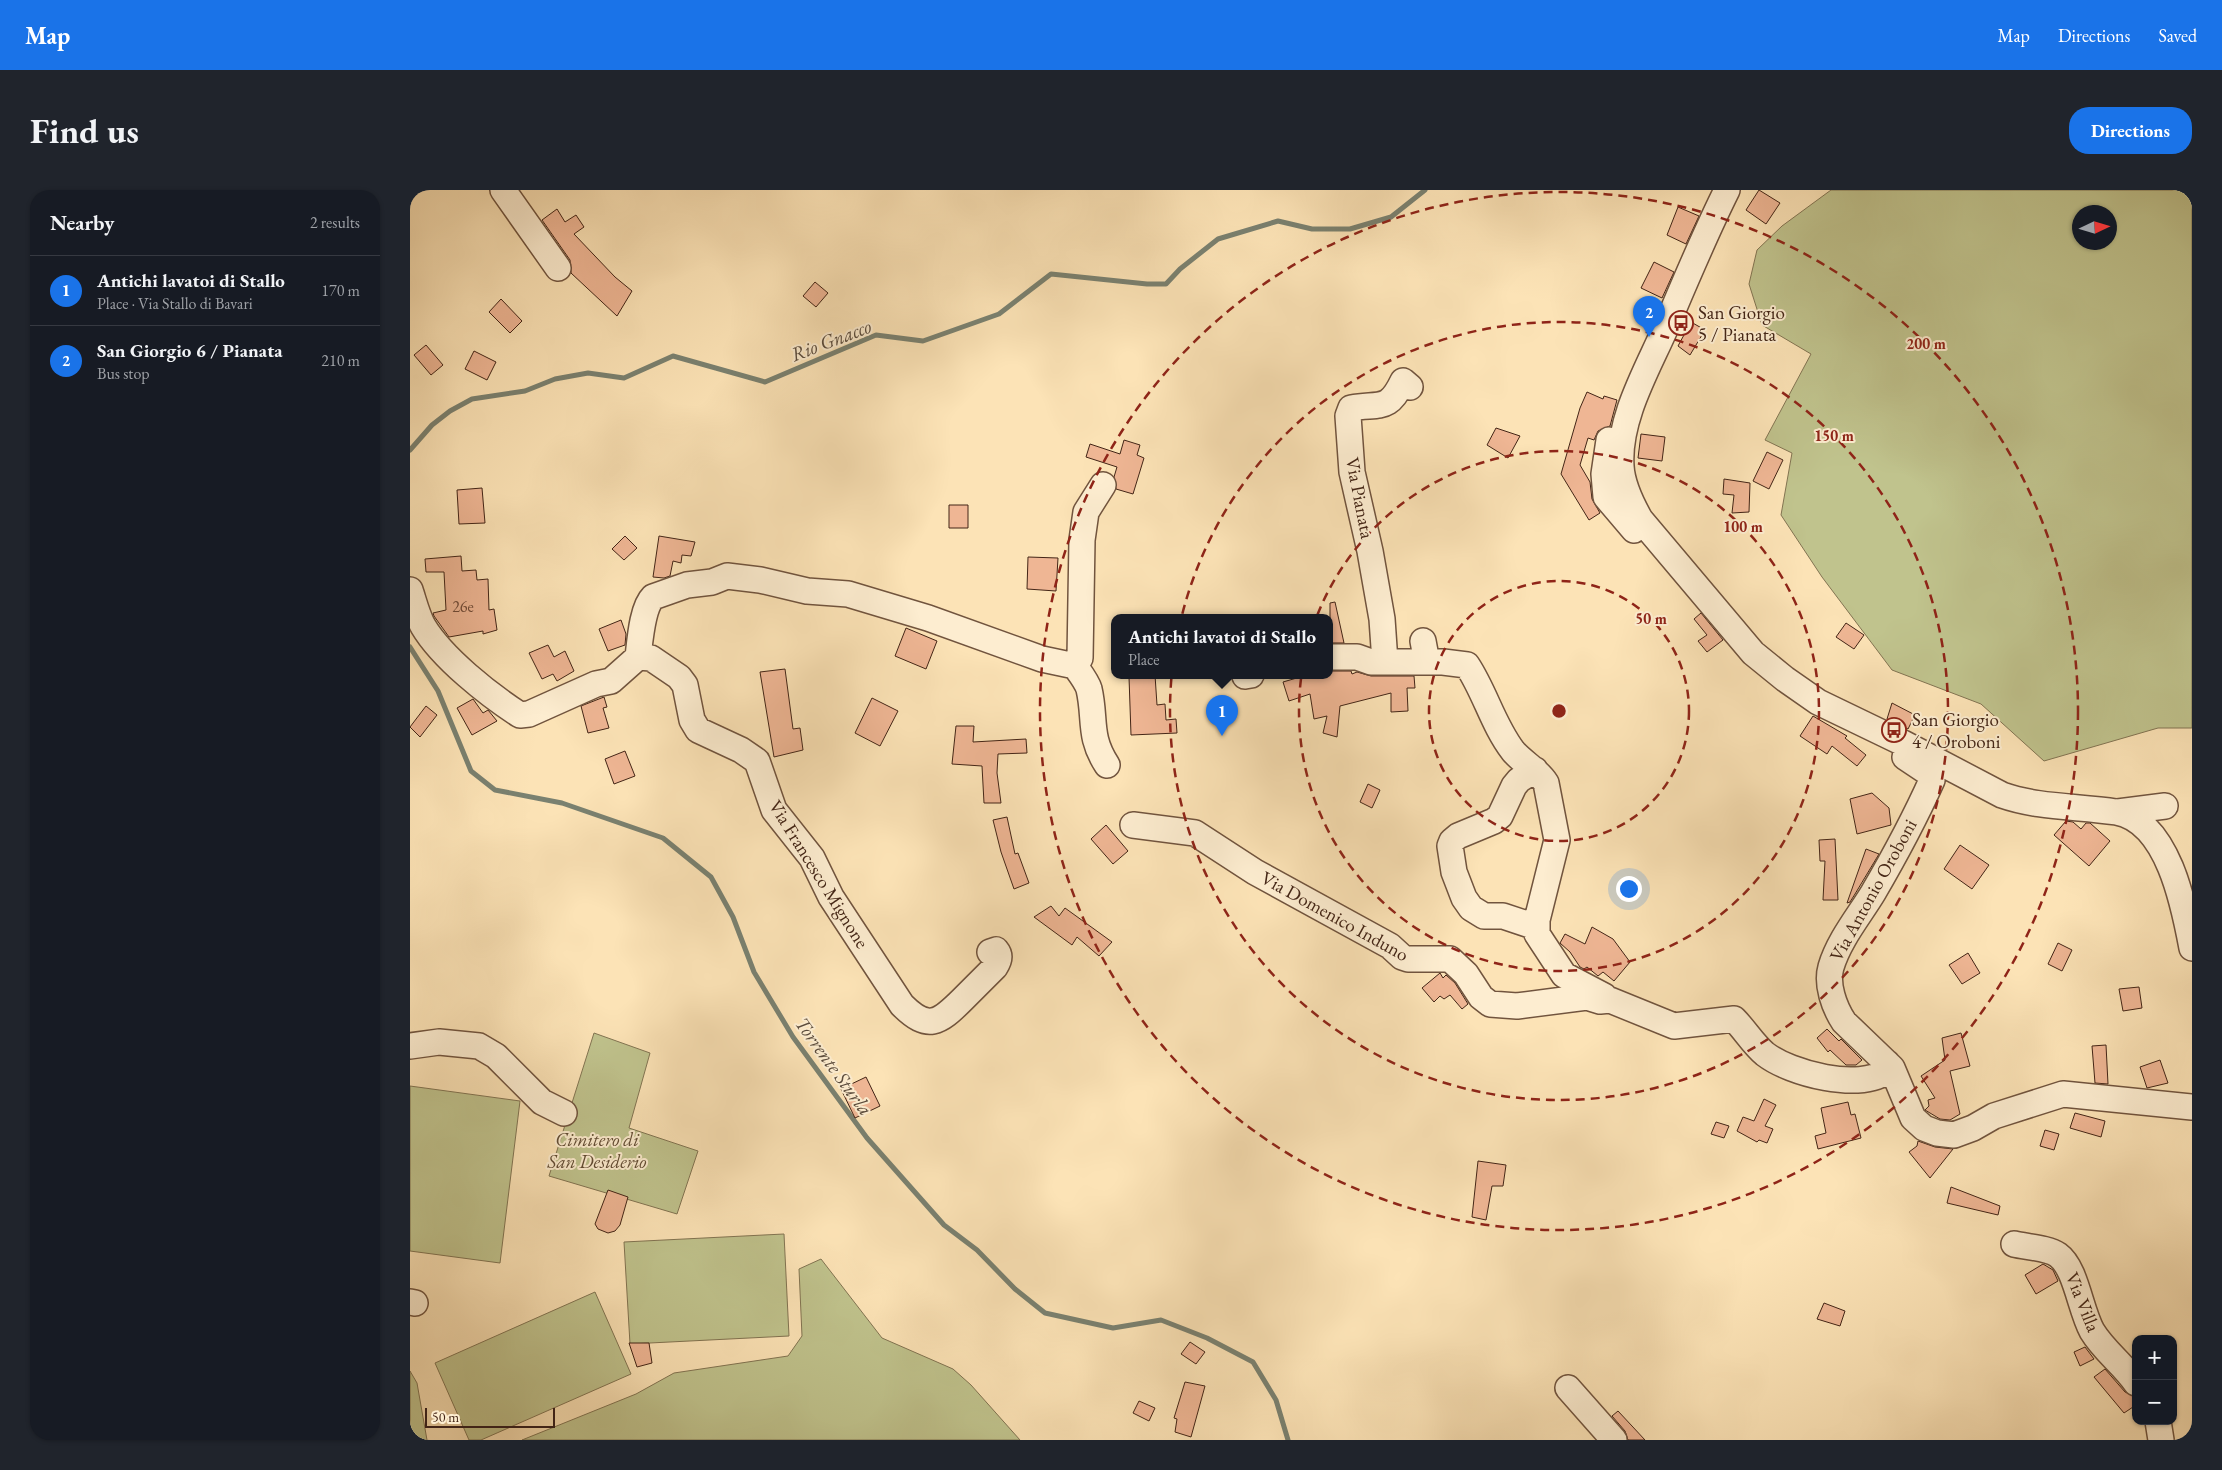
<!DOCTYPE html>
<meta charset="utf-8">
<style>
body{margin:0;font-family:"EB Garamond",serif;background:#20242c;color:#f1f3f6}
.controls{position:absolute;right:15px;bottom:15px;display:grid;overflow:hidden;border-radius:10px;box-shadow:0 1px 4px #0004}
.controls button{width:45px;height:45px;display:grid;place-items:center;padding:0;border:0;border-bottom:1px solid #363941;background:#171b24;color:#f1f3f6;font:25px sans-serif}
.compass{position:absolute;left:1662px;top:15px;width:45px;height:45px;border-radius:50%;background:#171b24;box-shadow:0 1px 4px #0004;rotate:86deg}
.scale{position:absolute;left:15px;bottom:12px;width:130px;box-sizing:border-box;padding-left:5px;border:2px solid #432516;border-top:0;font-size:14px;line-height:18px;white-space:nowrap;color:#432516;-webkit-text-stroke:4px #fdedd0;paint-order:stroke}
.you{position:absolute;left:1218px;top:698px;width:18px;height:18px;margin:-12px;border:4px solid #fff;border-radius:50%;background:#1a73e8;box-shadow:0 0 0 8px #1a73e833}
.badge{display:grid;place-items:center;width:32px;height:32px;border-radius:50%;background:#1a73e8;color:#fff;font-size:16px;font-weight:700}
.pin{position:absolute;translate:-50% -41px;filter:drop-shadow(0 1px 2px #0008)}
.pin::after{content:'';position:absolute;top:26px;width:18px;height:15px;background:inherit;clip-path:polygon(0 0,100% 0,50% 100%)}
.popup{position:absolute;left:701px;top:424px;width:222px;height:65px;box-sizing:border-box;display:grid;place-content:center;border-radius:10px;background:#171b24;filter:drop-shadow(0 1px 4px #0005);font-size:16px;white-space:nowrap;color:#9ea1a6}
.popup b{font-size:19px;color:#f1f3f6}
.popup::after{content:'';position:absolute;left:50%;top:100%;margin-left:-10px;border:10px solid transparent;border-top-color:#171b24}
.list{margin:0;padding:0;list-style:none}
h2{display:flex;justify-content:space-between;align-items:center;height:65px;margin:0;padding:0 20px;font-size:21px}
h2 small{font-size:16px;font-weight:400;color:#9ea1a6}
.list li{display:grid;grid-template-columns:32px 1fr auto;gap:15px;align-items:center;box-sizing:border-box;height:70px;padding:0 20px;border-top:1px solid #363941}
.list b{display:block;font-size:19px;white-space:nowrap}
.list p{margin:0;font-size:16px;white-space:nowrap;color:#9ea1a6}
.list em{font-size:16px;font-style:normal;color:#9ea1a6}
.map{position:relative;flex:none;width:1782px;height:1250px;overflow:hidden;border-radius:20px}
header{display:flex;align-items:center;gap:30px;box-sizing:border-box;height:70px;padding:0 25px;background:#1a73e8;color:#fff}
header strong{font-size:24px}
nav{display:flex;gap:28px;margin-inline-start:auto;font-size:18px}
.intro{display:flex;align-items:center;justify-content:space-between;box-sizing:border-box;height:120px;padding:0 30px}
h1{margin:0;font-size:35px}
.button{padding:12px 22px;border-radius:20px;background:#1a73e8;color:#fff;font-size:18px;font-weight:700}
main{display:flex;gap:30px;padding:0 30px}
aside{flex:1;background:#171b24;border-radius:20px;box-shadow:0 1px 4px #0004}
.map>svg:first-child{display:block}
.green{fill:#c0c38d;stroke:#827452;fill-rule:evenodd}
.lines{fill:none;stroke-linecap:round;stroke-linejoin:round}
.stream{stroke:#7a8170;stroke-width:5}
.building{fill:#efb694;stroke:#432516}
.minor-casing{stroke:#71543e;stroke-width:28}
.minor{stroke:#fdedd0;stroke-width:25}
.ring{fill:none;stroke:#8f2418;stroke-width:2.5;stroke-dasharray:9 6}
.labels{text-anchor:middle;dominant-baseline:central;stroke-width:4;stroke-linejoin:round;paint-order:stroke}
.number-label{font-size:16px;fill:#6e4936}
.poi-label{font-size:19px;fill:#432516;stroke:#fdedd0;text-anchor:start}
.street-label{font-size:19px;fill:#432516;stroke:#fdedd0}
.park-label{font-size:19px;font-style:italic;fill:#624c34;stroke:#fdedd0}
.water-label{font-size:20px;font-style:italic;fill:#5a4b3c;stroke:#fdedd0}
.centre{fill:#8f2418;stroke:#fdedd0;stroke-width:2.5}
.ring-label{font-size:15px;text-anchor:middle;font-weight:bold;fill:#8f2418;stroke:#fdedd0;stroke-width:4;stroke-linejoin:round;paint-order:stroke}
</style>
<header>
<strong>Map</strong>
<nav><a>Map</a><a>Directions</a><a>Saved</a></nav>
</header>
<div class="intro"><h1>Find us</h1><a class="button">Directions</a></div>
<main>
<aside>
<h2>Nearby<small>2 results</small></h2>
<ul class="list">
<li><span class="badge">1</span><div><b>Antichi lavatoi di Stallo</b><p>Place · Via Stallo di Bavari</p></div><em>170 m</em></li>
<li><span class="badge">2</span><div><b>San Giorgio 6 / Pianata</b><p>Bus stop</p></div><em>210 m</em></li>
</ul>
</aside>
<div class="map">
<svg width="1782" height="1250" viewBox="0 0 1782 1250">
<rect width="100%" height="100%" fill="#fce3b6"/>
<filter id="stains"><feTurbulence type="fractalNoise" baseFrequency=".004" numOctaves="4"/><feColorMatrix values="0 0 0 0 .2 0 0 0 0 .09 0 0 0 0 .02 0 0 0 .5 -.17"/></filter>
<radialGradient id="worn" r=".72"><stop offset=".6" stop-color="#630" stop-opacity="0"/><stop offset="1" stop-color="#630" stop-opacity=".3"/></radialGradient>
<path class="green" d="M1421,0H1782V538H1748L1634,571L1571,514L1482,480L1412,387L1371,325L1382,263L1355,250L1401,164L1352,135L1339,94L1347,60L1372,36ZM1700,22V52H1670V22Z
M184,843L240,863L219,938L288,961L267,1024L139,986Z
M0,896L110,911L90,1073L0,1061Z
M374,1044L379,1146L220,1154L214,1052Z
M411,1069L472,1148L543,1179L561,1195L610,1250H112L226,1204L264,1183L378,1166L392,1146L389,1079Z
M185,1102L221,1184L71,1250H59L25,1173Z
M0,1181L7,1193L17,1250H0Z"/>
<g class="lines">
<path class="stream" d="M0,260L22,235L40,221L62,209L115,201L145,189L178,183L214,188L263,166L355,192L466,145L513,151L589,124L641,84L737,94H756L770,79L808,49L868,31L902,39H940L981,27L1015,0
M0,457L28,501L61,581L85,600L152,613L253,648L301,687L323,727L344,782L383,847L457,948L534,1035L567,1060L605,1099L635,1123L703,1138L751,1130L797,1148L843,1172L866,1210L878,1250"/>
</g>
<path class="building" d="M1349,0L1370,13L1356,34L1336,20Z
M1268,17L1289,26L1276,54L1257,45Z
M147,19L155,32L166,25L174,37L164,44L205,87L222,101L207,126L161,83L160,70L132,30Z
M1244,72L1264,82L1252,108L1231,98Z
M405,92L418,103L406,117L393,106Z
M91,109L112,131L100,143L79,122Z
M1281,132L1295,140L1280,165L1268,156Z
M16,155L33,175L21,185L4,165Z
M64,161L86,172L77,190L55,179Z
M1177,202L1193,209L1194,206L1207,210L1200,236L1188,241L1184,250L1178,248L1170,275L1180,292L1182,309L1190,323L1179,330L1151,284L1170,218Z
M1086,238L1110,246L1098,268L1077,255Z
M1231,244L1255,247L1252,271L1228,268Z
M714,250L730,255L727,265L734,268L723,304L706,299L704,287L707,277L676,267L680,254L710,264Z
M1357,262L1373,270L1359,299L1343,291Z
M1314,289L1340,293L1339,322L1322,323L1324,305L1313,304Z
M72,298L75,333L49,334L47,300Z
M539,315H558V338H539Z
M215,346L227,358L214,370L202,359Z
M249,346L285,352L281,366L272,365L271,373L263,371L260,386L254,388L243,387Z
M51,366L52,381L66,380L67,390L78,389L79,420L84,419L87,440L73,444V441L39,447L24,426L23,423L36,420L34,382H16L15,369Z
M618,367L648,368L646,401L617,399Z
M925,412L934,453H920V413Z
M1291,423L1313,450L1297,462L1288,451L1297,445L1284,429Z
M211,430L216,444L215,455L198,461L189,439Z
M1436,433L1454,445L1444,459L1426,447Z
M496,438L527,451L516,479L485,466Z
M138,455L144,467L155,461L164,481L147,491L143,484L132,489L119,463Z
M375,479L383,539L390,538L393,560L364,567L350,482Z
M920,481H941L942,484L947,482L961,486H1004L1005,498H997L998,521L981,522V503L930,516L927,547L913,543L917,526L904,529L900,504L879,511L873,492L897,485H920Z
M745,485L747,515L755,514L756,530L766,529L767,543L721,545L719,487Z
M194,507L197,517L193,518L199,538L178,543L171,516Z
M462,508L488,521L470,556L445,543Z
M63,509L73,523L78,520L87,531L62,545L47,518Z
M1482,513L1505,525L1498,539L1477,529Z
M16,516L27,525L10,547L0,537Z
M1403,526L1437,546L1435,548L1456,565L1447,576L1422,556L1417,564L1390,546Z
M546,536H564L563,552L616,549L617,563L588,564L587,583L591,613H574L572,576L542,574Z
M215,561L225,586L204,594L195,569Z
M958,594L970,600L962,618L950,612Z
M1462,603L1479,618L1481,635L1447,644L1440,609Z
M597,627L605,664L608,663L619,693L604,699L591,662L583,630Z
M1656,631L1663,632L1671,639L1676,633H1680L1700,651L1679,676L1644,645Z
M696,635L718,661L703,674L681,649Z
M1425,649L1428,710H1413L1415,671H1410L1409,650Z
M1550,655L1579,675L1562,699L1534,679Z
M1456,659L1469,664L1445,704L1440,712L1437,713Z
M641,716L649,726L655,718L702,752L689,766L667,747L662,755L624,727Z
M1182,737L1203,749L1220,772L1204,791L1193,782L1188,786L1177,777L1174,779L1170,777L1160,762L1150,753L1155,744L1175,754Z
M1648,753L1662,760L1652,781L1638,774Z
M1558,763L1570,783L1552,794L1539,775Z
M1030,783L1033,788L1036,785L1045,793L1058,814L1052,819L1040,805L1034,809L1030,806L1024,812L1012,798Z
M1729,797L1732,818L1713,821L1709,799Z
M1417,839L1429,851L1431,849L1452,870L1446,875H1436L1420,860L1418,862L1407,848Z
M1551,843L1560,876L1540,881L1550,924L1540,930L1530,929L1515,920L1519,916L1518,910L1525,908L1511,886L1535,870L1532,848Z
M1696,855L1698,894L1685,893L1682,856Z
M1750,870L1758,893L1737,898L1730,877Z
M456,887L470,916L445,928L431,899Z
M1354,909L1366,915L1355,936L1363,939L1357,953L1349,950L1347,952L1327,941L1333,927L1344,931Z
M1438,912L1441,925L1445,924L1451,948L1408,959L1405,946L1416,943L1411,918Z
M1665,923L1695,931L1691,947L1660,938Z
M1306,932L1319,936L1314,948L1301,944Z
M1635,940L1649,944L1644,960L1630,956Z
M1508,951L1525,957L1543,959L1520,988L1499,962L1507,956Z
M1068,971L1096,975L1093,996H1082L1076,1030L1062,1027Z
M1541,997L1590,1016L1588,1025L1537,1013Z
M198,1000L218,1007L210,1035L205,1041L198,1043L188,1039L185,1034Z
M1633,1074L1643,1080L1648,1091L1626,1104L1615,1085Z
M1414,1113L1435,1121L1430,1136L1407,1129Z
M780,1152L795,1162L786,1174L771,1164Z
M219,1153H239L242,1173L227,1177Z
M1675,1157L1684,1169L1670,1176L1664,1162Z
M1695,1179L1715,1202L1726,1207V1215L1714,1223L1684,1187Z
M775,1192L795,1196L781,1247L765,1242L767,1229L764,1228Z
M729,1211L745,1218L739,1231L723,1223Z
M1208,1221L1222,1236L1235,1250H1218L1215,1241L1202,1226Z"/>
<g class="lines">
<defs>
<path id="minor" d="M93,0L148,78
M1317,0C1294,46 1275,92 1255,139C1237,180 1208,229 1211,276C1212,295 1221,313 1230,329L1343,463L1375,489L1408,512L1493,553L1592,605C1629,618 1668,616 1706,622C1758,631 1774,715 1782,758
M1199,250L1194,284L1196,307L1224,340
M0,400C4,412 7,425 13,436C32,468 79,505 110,525L119,524L186,494L201,491L228,467L241,468L269,487L275,495L282,530L288,540L331,560L347,571L364,620L402,668L421,707L492,815C518,841 529,833 552,810C563,799 574,788 585,777C589,771 591,766 586,760L580,762
M1013,451L1016,467L1020,472
M228,467C230,451 232,418 243,407L277,395L302,392L317,386L350,390L397,401L438,404L518,428L632,469L665,476C670,483 677,492 679,499C686,529 678,546 697,575
M920,467H947L961,472H1033L1057,475C1075,502 1083,535 1103,561C1113,573 1128,580 1136,593L1147,650L1127,730V744L1154,785L1194,806
M975,472L972,429L960,361L942,282L938,226L941,218C971,213 978,222 993,191L1000,197
M665,476L670,468L672,350L676,322L693,295
M835,486L841,485
M1495,567L1519,583L1522,590C1505,628 1484,667 1463,703C1449,726 1429,750 1421,777C1416,794 1424,817 1434,832L1482,878L1503,928L1514,938L1527,943L1544,945L1563,938L1584,926L1653,904L1782,917
M1125,580L1109,590L1104,596L1090,626L1084,631L1048,646L1042,651L1040,656L1044,682L1054,708L1061,718L1074,726H1093L1126,737
M1708,622L1755,616
M723,635L785,643L845,682L980,756L992,767L998,769H1040L1056,784L1071,807L1080,814L1107,816L1169,808L1177,807L1190,811L1200,810L1264,836L1324,829C1335,840 1343,854 1355,864C1381,884 1449,901 1477,881V873
M0,856L29,852L69,856L86,866L132,912L154,923
M1604,1054C1617,1057 1638,1058 1648,1065C1666,1078 1670,1119 1682,1141C1694,1161 1713,1174 1726,1193
M0,1112L5,1113
M1158,1198L1204,1250
M1748,1231L1751,1250"/>
</defs>
<use href="#minor" class="minor-casing"/>
<use href="#minor" class="minor"/>
</g>
<g class="ring">
<circle cx="1149" cy="521" r="130"/>
<circle cx="1149" cy="521" r="260"/>
<circle cx="1149" cy="521" r="389"/>
<circle cx="1149" cy="521" r="519"/>
</g>
<defs>
<symbol id="bus-ring" viewBox="-11 -11 22 22"><circle r="9.5" fill="#fdedd0" stroke="#8f2418" stroke-width="1.5"/><path d="M-5-6H5V4H4V6H2V4H-2V6H-4V4H-5ZM-3.5-4V0h7V-4ZM-3.5 1.2v1.5H-2V1.2ZM2 1.2v1.5H3.5V1.2Z" fill="#8f2418"/></symbol>
</defs>
<g fill-rule="evenodd">
<use href="#bus-ring" x="1257" y="119" width="28" height="28"/>
<use href="#bus-ring" x="1470" y="526" width="28" height="28"/>
</g>
<g class="labels">
<g class="number-label">
<text x="53" y="416">26e</text>
</g>
<g class="poi-label">
<text x="1288" y="122">San Giorgio<tspan x="1288" dy="22">5 / Pianata</tspan></text>
<text x="1502" y="529">San Giorgio<tspan x="1502" dy="22">4 / Oroboni</tspan></text>
</g>
<g class="street-label">
<text transform="translate(950 308) rotate(79)">Via Pianata</text>
<text transform="translate(409 684) rotate(58)">Via Francesco Mignone</text>
<text transform="translate(1463 700) rotate(-61)">Via Antonio Oroboni</text>
<text transform="translate(925 726) rotate(29)">Via Domenico Induno</text>
<text transform="translate(1673 1112) rotate(68)">Via Villa</text>
</g>
<g class="park-label">
<text x="187" y="949">Cimitero di<tspan x="187" dy="22">San Desiderio</tspan></text>
</g>
<g class="water-label">
<text transform="translate(421 150) rotate(-21)">Rio Gnacco</text>
<text transform="translate(424 876) rotate(54)">Torrente Sturla</text>
</g>
</g>
<circle cx="1149" cy="521" r="8" class="centre"/>
<g class="ring-label">
<text x="1516" y="159">200 m</text>
<text x="1424" y="251">150 m</text>
<text x="1333" y="342">100 m</text>
<text x="1241" y="434">50 m</text>
</g>
<rect width="100%" height="100%" filter="url(#stains)"/>
<rect width="100%" height="100%" fill="url(#worn)"/>
</svg>
<div class="controls">
<button>+</button>
<button>−</button>
</div>
<svg class="compass" viewBox="-18 -18 36 36"><path d="M0-13l5 13h-10z" fill="#e53935"/><path d="M0 13l5-13h-10z" fill="#9ea1a6"/></svg>
<div class="scale">50 m</div>
<div class="you"></div>
<div class="pin badge" style="left:812px;top:546px">1</div>
<div class="popup"><b>Antichi lavatoi di Stallo</b>Place</div>
<div class="pin badge" style="left:1239px;top:147px">2</div>
</div>
</main>
